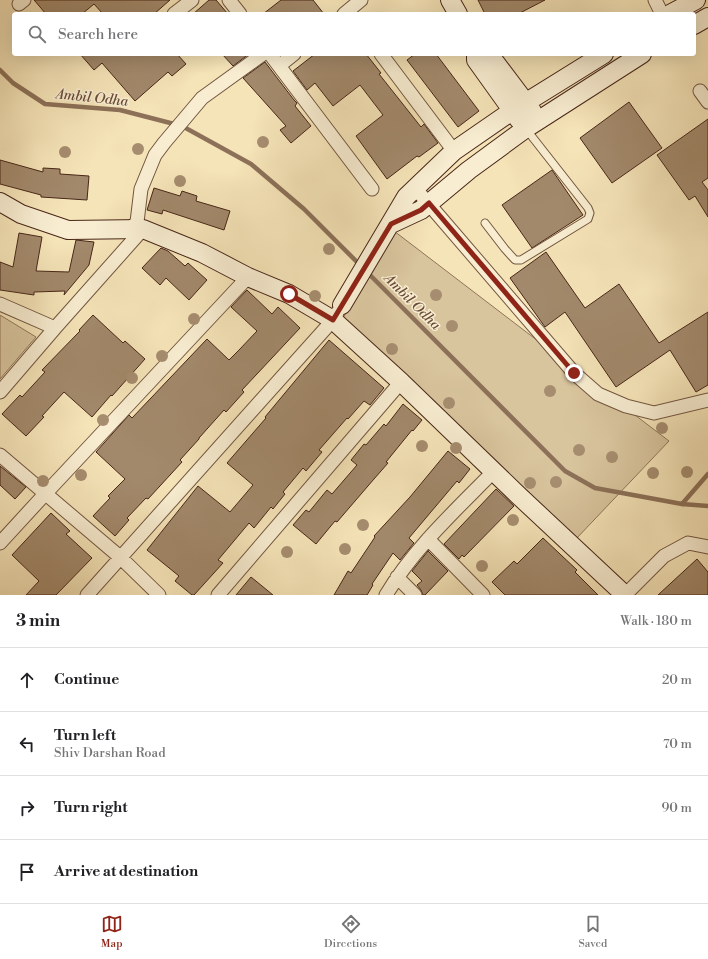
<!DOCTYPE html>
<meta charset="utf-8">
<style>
body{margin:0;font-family:"Libre Bodoni",serif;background:#f2f2f2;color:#202124}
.stop{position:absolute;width:12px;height:12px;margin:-9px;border:3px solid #8f2418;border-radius:50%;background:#fff}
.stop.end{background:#8f2418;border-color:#fff;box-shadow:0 1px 4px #0008}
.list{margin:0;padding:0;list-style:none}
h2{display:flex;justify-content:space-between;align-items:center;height:52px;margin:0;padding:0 16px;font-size:17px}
h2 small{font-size:13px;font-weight:400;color:#757577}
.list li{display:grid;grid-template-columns:26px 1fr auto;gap:12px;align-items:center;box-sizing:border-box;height:64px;padding:0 16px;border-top:1px solid #e0e0e0}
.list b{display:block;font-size:15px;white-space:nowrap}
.list p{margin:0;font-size:13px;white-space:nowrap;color:#757577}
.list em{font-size:13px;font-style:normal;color:#757577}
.icon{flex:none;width:22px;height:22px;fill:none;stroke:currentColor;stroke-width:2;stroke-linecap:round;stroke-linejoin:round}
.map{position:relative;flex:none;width:708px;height:595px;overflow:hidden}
.search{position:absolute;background:#fff;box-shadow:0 4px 16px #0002;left:12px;right:12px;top:12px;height:44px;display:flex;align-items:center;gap:10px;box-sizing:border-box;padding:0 14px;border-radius:4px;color:#757577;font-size:15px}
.sheet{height:308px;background:#fff}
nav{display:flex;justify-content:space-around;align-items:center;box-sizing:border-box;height:56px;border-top:1px solid #e0e0e0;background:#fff;font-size:11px;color:#757577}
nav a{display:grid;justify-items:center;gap:2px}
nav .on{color:#8f2418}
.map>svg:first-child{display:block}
.green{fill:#d8c49d;stroke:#90755a}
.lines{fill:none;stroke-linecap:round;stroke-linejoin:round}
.stream{stroke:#8c7158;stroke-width:4.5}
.building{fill:#a2896b;stroke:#482618}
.lane-casing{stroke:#735640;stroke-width:9}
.street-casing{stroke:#735640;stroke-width:15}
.secondary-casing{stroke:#482618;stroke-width:20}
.lane{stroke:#f8edd1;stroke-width:7}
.street{stroke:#f8edd1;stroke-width:13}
.secondary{stroke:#f8edd1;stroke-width:18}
.tree{fill:#a68d6f}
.route{stroke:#8f2418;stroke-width:5}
.labels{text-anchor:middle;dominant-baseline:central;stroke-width:3;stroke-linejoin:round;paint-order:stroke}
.water-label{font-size:14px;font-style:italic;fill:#6a4c38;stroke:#f8edd1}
</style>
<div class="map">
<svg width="708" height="595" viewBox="0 0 708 595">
<rect width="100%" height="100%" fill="#f5e4b8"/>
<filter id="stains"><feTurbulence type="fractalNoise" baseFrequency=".005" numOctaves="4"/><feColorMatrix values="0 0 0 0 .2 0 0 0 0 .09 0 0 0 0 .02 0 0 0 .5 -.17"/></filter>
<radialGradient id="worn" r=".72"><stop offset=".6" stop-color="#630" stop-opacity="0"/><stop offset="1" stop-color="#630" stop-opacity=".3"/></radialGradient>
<path class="green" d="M394,231L669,441L575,540L343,318Z
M0,315L36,337L0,379Z"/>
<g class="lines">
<path class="stream" d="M0,70L13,83L45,104L120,110L182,126L251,164L304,209L361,266
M366,271L565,471L595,488L682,504L708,506
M682,504L708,474"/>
</g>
<path class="building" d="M34,0H170L154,14H103L94,4L82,14H46Z
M209,0H216L228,14H193Z
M281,0H313L324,14H263Z
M478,0H545L518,14H485Z
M80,54H177L186,64L172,76L168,72L135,101L102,63L94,70Z
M222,54H249L233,66Z
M315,54H366L381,73L379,74L421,127L424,124L438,143L419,157L417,156L387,179L356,136L383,115L360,85L333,106L315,83L307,90L293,71Z
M415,54H436L479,111L458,127L407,60Z
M265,62L294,100L297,103L295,106L311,126L291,143L280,130L286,126L243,78Z
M629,102L662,148L612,183L580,138Z
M708,119V178L702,182L708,190V217L695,196L689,200L657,155Z
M0,160L43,172V168L60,169V174L89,176L87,200L41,197V195L0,184Z
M552,170L583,215L532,248L502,205Z
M154,188L180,196L182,191L197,196L196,201L230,211L224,230L163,210L162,214L147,210Z
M19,233L42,237L36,271L69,272L76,240L94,242L89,265L64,295L65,291L34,292V295L0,290V262L13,267Z
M161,248L168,251L185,266L188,263L207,280L189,300L166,278L160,285L142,268Z
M546,252L585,308L619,284L659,343L708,312V385L696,392L670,350L616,387L565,312L545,327L510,278Z
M247,290L272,314L278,307L300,328L242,390L244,392L226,412L224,410L199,438V439L180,460L182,462L148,499L146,498L127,518L129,520L115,536L93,516L110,498L108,496L125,479L96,452L129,415L132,418L207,339L229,360L239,350L257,331L231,307Z
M93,315L123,343L125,341L145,359L112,396L111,395L92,417L64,392L42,416L44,417L26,436L2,414L20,395L22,397L45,372L42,370L80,331L79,330Z
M329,340L384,388L370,405L364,401L348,419L347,418L319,450L322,452L306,471L303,468L283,492L285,494L273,509L271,507L254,528L249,523L218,560L223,563L194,595H192L175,581L179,576L147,550L198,486L230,512L253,485L227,463L266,418L265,417Z
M403,404L422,420L413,431L412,430L386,462L388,463L374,479L337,522L335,521L316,544L293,525L306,510L309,512L327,490L332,494L357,465L351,460L364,444L366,445L384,424L386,426Z
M448,451L470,469L459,483L457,481L409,538L414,543L400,560L393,553L372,584L373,585L367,595H334L348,571L351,573L375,537L374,536L410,497Z
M0,466L26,487L15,499L0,485Z
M496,489L514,506L464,557L462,555L459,559L444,544Z
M51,513L70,531L66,534L92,558L56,595H26L39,581L12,555Z
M543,538L577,570L575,572L598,595H505L492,582L514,561L517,564Z
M428,551L448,571L425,595H423L421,590L417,585L422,581L412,571Z
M697,559L708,572V595H658Z
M251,577L273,595H236Z"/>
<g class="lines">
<defs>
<path id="lane" d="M485,223L505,249L515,260H521L588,219L590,213L588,208L526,129"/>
<path id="street" d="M229,0L240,14
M655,0L662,14
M19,4L24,0
M174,14L192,0
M344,14L361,0
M270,54L372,189
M381,54L454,151
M279,66L294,54
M700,91L708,102
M415,188L574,373L598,394L626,406L654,413L708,400
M130,229L137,222L141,189L155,155L164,143L202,98L263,54
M0,304L55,328L0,392
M55,328L143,229
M0,455L120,557L159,595
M428,539L483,595
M0,543L45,494L248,277
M397,577L415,595
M87,595L333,320L337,313
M218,595L401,382
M386,595C414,548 456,510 494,471
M625,595L664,556L688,543L708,547"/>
<path id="secondary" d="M450,0L458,14
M670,14L696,0
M694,25L708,17
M476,54V60L519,120
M489,54L532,111
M0,202L21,214L68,230L143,229L202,253L248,277L289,294L333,320L401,382L518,495L625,595
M391,224L421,210L469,170L525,129L642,54
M342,305L406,197L454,151L512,111L604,54"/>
</defs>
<use href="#lane" class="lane-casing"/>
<use href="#street" class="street-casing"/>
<use href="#secondary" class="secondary-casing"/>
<use href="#lane" class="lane"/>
<use href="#street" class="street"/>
<use href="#secondary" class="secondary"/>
</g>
<g class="tree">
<circle cx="263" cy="142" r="6"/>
<circle cx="138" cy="149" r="6"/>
<circle cx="65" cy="152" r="6"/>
<circle cx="180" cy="181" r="6"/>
<circle cx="329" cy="249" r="6"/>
<circle cx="436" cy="295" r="6"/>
<circle cx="315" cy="296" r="6"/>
<circle cx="194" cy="319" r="6"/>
<circle cx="452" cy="326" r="6"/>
<circle cx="392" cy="349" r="6"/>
<circle cx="162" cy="356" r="6"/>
<circle cx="132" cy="378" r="6"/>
<circle cx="550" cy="391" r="6"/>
<circle cx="449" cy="403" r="6"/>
<circle cx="103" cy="420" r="6"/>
<circle cx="662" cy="428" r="6"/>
<circle cx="422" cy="446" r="6"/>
<circle cx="456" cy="448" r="6"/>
<circle cx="579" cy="450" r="6"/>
<circle cx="612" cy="457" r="6"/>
<circle cx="687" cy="472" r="6"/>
<circle cx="653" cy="473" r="6"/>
<circle cx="81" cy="475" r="6"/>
<circle cx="43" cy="481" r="6"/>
<circle cx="556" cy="482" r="6"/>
<circle cx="530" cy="483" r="6"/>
<circle cx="513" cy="520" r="6"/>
<circle cx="363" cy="525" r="6"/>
<circle cx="345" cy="549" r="6"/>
<circle cx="287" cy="552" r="6"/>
<circle cx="482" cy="566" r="6"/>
</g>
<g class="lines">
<path class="route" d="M289,294L333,320L391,224L421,210L429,203L574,373"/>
</g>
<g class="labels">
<g class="water-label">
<text transform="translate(92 98) rotate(6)">Ambil Odha</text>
<text transform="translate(412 302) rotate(45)">Ambil Odha</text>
</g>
</g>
<rect width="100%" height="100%" filter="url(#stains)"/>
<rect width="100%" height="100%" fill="url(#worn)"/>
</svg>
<div class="stop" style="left:289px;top:294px"></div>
<div class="stop end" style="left:574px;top:373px"></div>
<div class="search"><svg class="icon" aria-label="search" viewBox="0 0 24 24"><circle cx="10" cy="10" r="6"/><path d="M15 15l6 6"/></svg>Search here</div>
</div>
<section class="sheet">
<h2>3 min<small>Walk · 180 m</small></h2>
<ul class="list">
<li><svg class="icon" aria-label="ahead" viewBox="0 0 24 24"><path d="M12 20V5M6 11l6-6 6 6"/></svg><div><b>Continue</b></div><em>20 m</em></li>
<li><svg class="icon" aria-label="left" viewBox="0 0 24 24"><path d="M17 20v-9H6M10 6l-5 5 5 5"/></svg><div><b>Turn left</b><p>Shiv Darshan Road</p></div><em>70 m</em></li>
<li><svg class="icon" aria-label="right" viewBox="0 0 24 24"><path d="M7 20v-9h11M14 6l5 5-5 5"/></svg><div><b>Turn right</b></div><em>90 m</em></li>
<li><svg class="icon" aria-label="arrive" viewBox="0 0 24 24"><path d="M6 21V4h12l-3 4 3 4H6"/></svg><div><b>Arrive at destination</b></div></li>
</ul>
</section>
<nav>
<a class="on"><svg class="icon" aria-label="map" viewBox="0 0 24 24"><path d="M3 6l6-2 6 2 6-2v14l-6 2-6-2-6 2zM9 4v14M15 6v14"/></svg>Map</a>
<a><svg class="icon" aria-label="directions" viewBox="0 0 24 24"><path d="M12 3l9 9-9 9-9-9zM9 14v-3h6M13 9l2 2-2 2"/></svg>Directions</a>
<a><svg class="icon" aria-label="saved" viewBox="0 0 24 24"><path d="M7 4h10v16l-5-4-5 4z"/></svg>Saved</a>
</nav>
